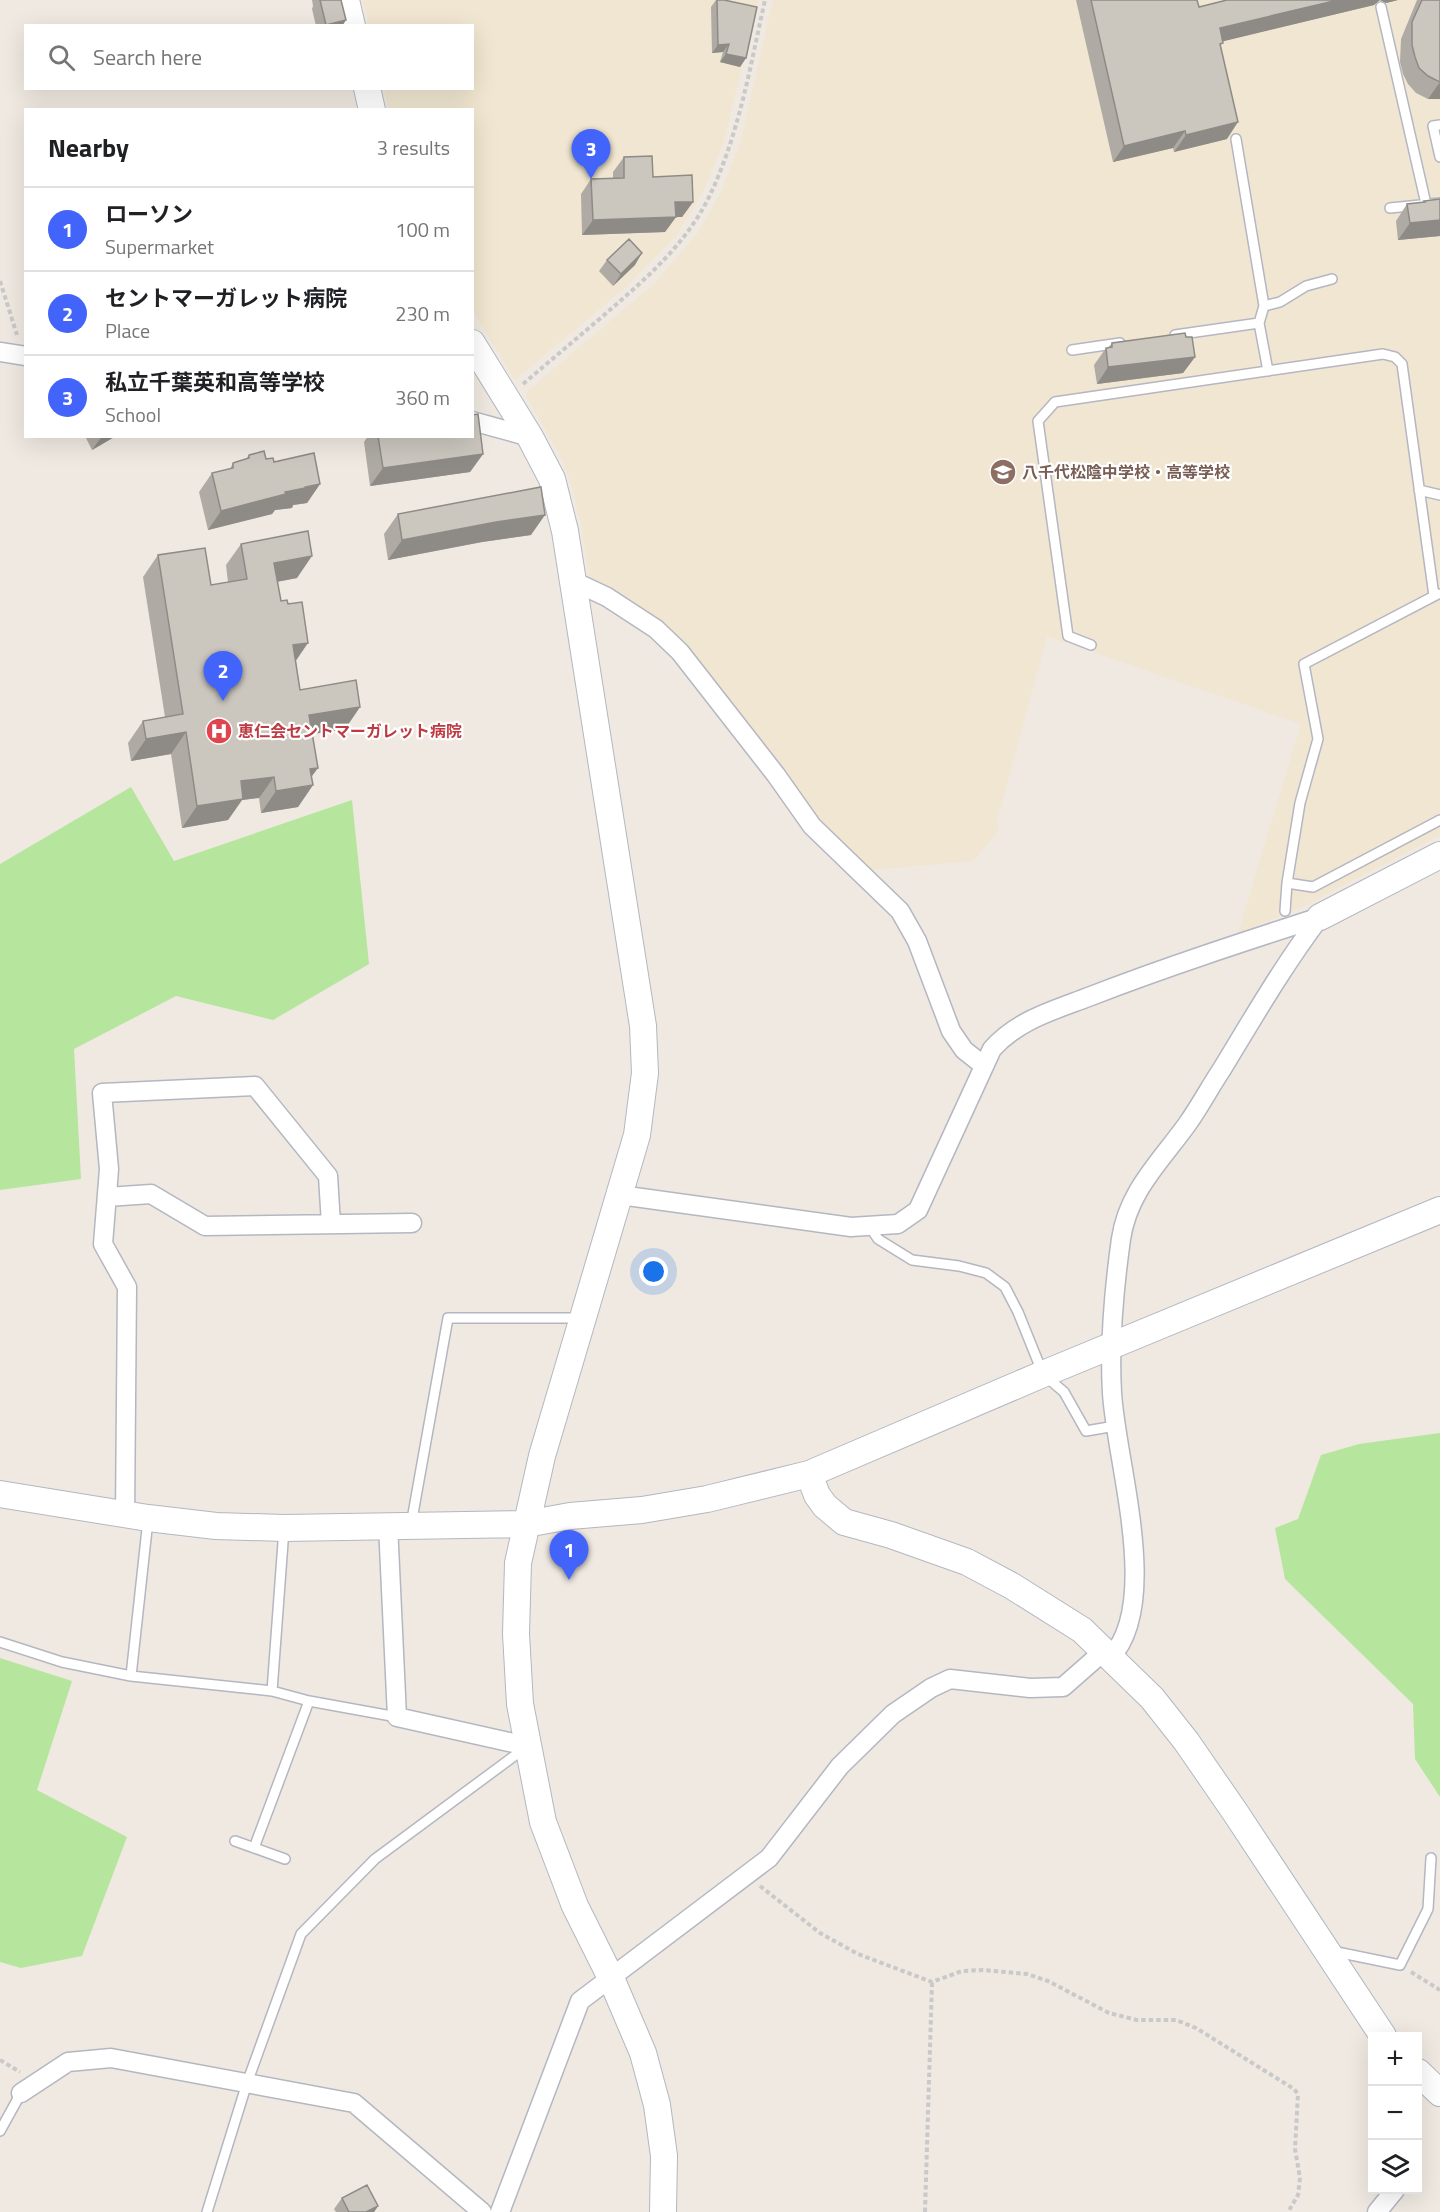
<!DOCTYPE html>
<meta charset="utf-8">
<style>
body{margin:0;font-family:"Titillium Web","Noto Sans JP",sans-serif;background:#f2f2f2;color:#202124}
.controls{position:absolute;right:18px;bottom:18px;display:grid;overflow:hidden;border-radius:0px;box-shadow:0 6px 24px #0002}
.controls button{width:54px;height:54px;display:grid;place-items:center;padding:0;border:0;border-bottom:2px solid #e0e0e0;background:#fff;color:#202124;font:30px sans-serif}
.you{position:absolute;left:654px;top:1272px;width:21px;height:21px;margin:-15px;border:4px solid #fff;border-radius:50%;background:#1a73e8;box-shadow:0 0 0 9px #1a73e833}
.badge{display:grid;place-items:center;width:39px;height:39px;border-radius:50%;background:#4264fb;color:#fff;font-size:20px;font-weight:700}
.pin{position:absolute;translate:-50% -50px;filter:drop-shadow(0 2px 3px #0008)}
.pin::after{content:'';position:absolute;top:32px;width:21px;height:18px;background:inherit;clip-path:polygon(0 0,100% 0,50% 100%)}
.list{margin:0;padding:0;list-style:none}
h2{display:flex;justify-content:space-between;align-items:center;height:78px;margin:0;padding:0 24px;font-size:26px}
h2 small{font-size:20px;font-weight:400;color:#757577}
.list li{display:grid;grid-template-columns:39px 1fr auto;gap:18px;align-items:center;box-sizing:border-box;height:84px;padding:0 24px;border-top:2px solid #e0e0e0}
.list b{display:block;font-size:22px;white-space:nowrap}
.list p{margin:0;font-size:20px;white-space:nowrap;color:#757577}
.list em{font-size:20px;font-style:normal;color:#757577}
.icon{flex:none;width:33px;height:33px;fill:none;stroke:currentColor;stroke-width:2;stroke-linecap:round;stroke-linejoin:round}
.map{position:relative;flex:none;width:1440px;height:2212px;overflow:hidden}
.search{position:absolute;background:#fff;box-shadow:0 6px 24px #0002;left:24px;top:24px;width:450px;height:66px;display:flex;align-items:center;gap:15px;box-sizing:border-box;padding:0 21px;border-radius:0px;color:#757577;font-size:22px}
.panel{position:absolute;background:#fff;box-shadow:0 6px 24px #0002;left:24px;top:108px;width:450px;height:330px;border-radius:0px}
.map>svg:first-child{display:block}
.education{fill:#f0e6d1}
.green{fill:#b6e59e}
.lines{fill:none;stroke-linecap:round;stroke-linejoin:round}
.lane-casing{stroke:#b4b7c1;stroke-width:12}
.street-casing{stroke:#b4b7c1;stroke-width:21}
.secondary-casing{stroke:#b4b7c1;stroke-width:28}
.path{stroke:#c9c9c9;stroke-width:4;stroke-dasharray:4.5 3;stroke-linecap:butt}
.lane{stroke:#fff;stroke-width:9}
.street{stroke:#fff;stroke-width:18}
.secondary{stroke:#fff;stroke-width:26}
.wall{fill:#afaba4}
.shaded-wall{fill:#8e8b86}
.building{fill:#cbc7bf;stroke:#8e8b86;stroke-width:1.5}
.labels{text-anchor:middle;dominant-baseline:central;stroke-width:4.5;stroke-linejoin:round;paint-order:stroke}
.education-label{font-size:16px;font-weight:bold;fill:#785e54;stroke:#fff;text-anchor:start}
.health-label{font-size:16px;font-weight:bold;fill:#be3a42;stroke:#fff;text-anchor:start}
</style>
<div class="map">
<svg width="1440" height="2212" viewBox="0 0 1440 2212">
<rect width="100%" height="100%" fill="#efe9e1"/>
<path class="education" d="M363,0H758L724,142L704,190L693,208L676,236L627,286L515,380L473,311L472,110L389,109L384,89L472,88V26L369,25Z
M773,0H1440V835L1300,908L1238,933L1301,724L1047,636L997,821L999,831L973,861L868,870L817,822L683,645L590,581L581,524L573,489L560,455L526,396L527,392L655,283L698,233L722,190L741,140Z"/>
<path class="green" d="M131,787L174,861L352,800L369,964L273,1020L176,996L74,1049L81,1179L0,1190V864Z
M1440,1433V1797L1415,1759L1413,1704L1285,1579L1275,1528L1298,1519L1321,1455L1359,1444Z
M0,1658L72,1681L37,1790L127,1837L82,1956L21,1968L0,1962Z"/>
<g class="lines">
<defs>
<path id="lane" d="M1381,7L1426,204
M1440,125L1433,126L1440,157
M1236,139L1264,306L1259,323L1268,371
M1390,208L1440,203
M1264,306L1280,302L1306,286L1332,279
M1175,335L1259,323
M1072,350L1120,343
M1419,490L1440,495
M1091,645L1068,636L1038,421L1055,402L1383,354L1395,357L1402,364L1434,596
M1287,883L1313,887L1440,820
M1285,911L1287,883L1300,803L1318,739L1304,664L1438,594
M870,1227L878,1239L912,1260L959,1266L986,1273L1005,1287L1018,1312L1043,1374L1064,1392L1086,1431L1115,1426
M411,1525L448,1318H581
M0,1642L62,1662L131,1676L272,1691L309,1701L397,1717
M131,1676L148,1520
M272,1691L284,1529
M235,1841L285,1859
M254,1848L309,1701
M1332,1951L1400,1965L1428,1909L1431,1858
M0,2131L21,2093
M207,2212L247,2083L301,1934L375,1859L525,1748"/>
<path id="street" d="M0,352L26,356
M472,421L530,437
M573,581L607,597L656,629L680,652L776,775L812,826L900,911L917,941L951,1031L964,1050L983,1065
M620,1195L851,1227L898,1224L918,1210L992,1049C1019,1019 1055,1010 1091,996C1166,967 1243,942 1320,917
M107,1197L151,1194L205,1226L412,1223
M125,1515L127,1287L103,1244L109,1169L102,1093L255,1086L328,1176L331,1224
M388,1525L397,1717L527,1746
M1110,1658C1162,1604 1116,1462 1112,1393C1109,1342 1114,1289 1121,1239C1128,1191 1161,1161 1188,1123C1200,1106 1210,1087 1222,1069C1253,1018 1283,966 1320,917
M21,2093L68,2062L111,2058L354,2103L482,2212
M500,2212L580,2001L769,1858L840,1766L893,1714L931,1688L950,1679L1030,1688L1063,1687L1104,1651
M1377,2212L1395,2190"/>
<path id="secondary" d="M346,0L352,26
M367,88L372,110
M472,343L530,437L552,479L565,531L643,1026L645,1073L637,1135L542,1456L518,1563L516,1634L520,1704L543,1822L575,1906L611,1978L643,2053L657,2105L664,2156L663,2212
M1320,917L1440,855
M809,1474L817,1495L825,1506L844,1522L891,1535L967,1562L1012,1586L1082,1630L1152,1698L1186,1741L1235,1812L1383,2036
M0,1494L148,1518L216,1526L284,1528L526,1524L570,1516L642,1510L707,1499L809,1474L1043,1374L1440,1210
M1418,2072L1440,2093"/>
</defs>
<use href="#lane" class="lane-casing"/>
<use href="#street" class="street-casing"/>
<use href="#secondary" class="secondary-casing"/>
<path class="path" d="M0,281L17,335
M523,384C550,361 576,339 603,316C643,281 685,246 709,197C739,135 750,67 765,0
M760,1886L820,1933L858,1954L932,1982L962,1971L983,1970L1027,1974L1048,1981L1109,2013L1137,2020H1176L1196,2028L1294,2089L1298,2094L1295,2149L1300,2178L1298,2195L1288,2212
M1411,1972L1440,1990
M0,2060L20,2072
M925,2212L932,1982"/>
<use href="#lane" class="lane"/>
<use href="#street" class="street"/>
<use href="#secondary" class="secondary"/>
</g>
<path class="wall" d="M312,0H341L346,20L342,26H316L312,9L313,6Z
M716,0H724L746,58L740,67L720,62L723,52L712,53L711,7Z
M1076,0H1197L1199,7L1226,0H1398L1386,3L1380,0L1374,5L1223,41L1220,47L1227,139L1174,152L1173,148L1113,162Z
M1417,0H1440V99H1428L1416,93L1408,84L1403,74L1400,62L1401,39Z
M624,157L693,202L682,217H676L665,232L582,235L581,194L591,179L613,178V172Z
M1440,199V236L1398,240L1396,221L1407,204L1423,203L1424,201Z
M607,260L635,265L613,286L599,271Z
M1186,337L1195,357L1183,373L1097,384L1094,365L1106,348H1108L1112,343Z
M85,436H116L92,450Z
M368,436H472L483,454L470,472L370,486L364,442Z
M249,455L274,462L320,484L307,503L293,505L292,508L275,510L272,514L208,530L199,492L212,473L230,469L233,463L246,459Z
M398,514L531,535L482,542L388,560L384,534Z
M241,544L297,578L277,582L281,601L296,661L300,690L360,707L345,729L312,734L311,777L313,785L298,807L261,813L259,798L242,800L228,820L182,828L171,754L131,761L128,743L143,721L165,717L143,577L158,555L211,585L228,582L226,565Z
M342,2198L378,2206L374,2212H336L334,2209Z"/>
<path class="shaded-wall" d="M1338,0H1398L1386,3L1380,0L1374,5L1208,45L1220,28Z
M346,20L342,26H326V25Z
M729,44L723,52L712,53L718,45Z
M726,54L746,58L740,67L720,62Z
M1440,82V99H1428Z
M1238,122L1227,139L1174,152L1186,135Z
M1185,131L1173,148L1113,162L1124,146Z
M675,202H693L682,217H664Z
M676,217L665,232L582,235L593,220Z
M1440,220V236L1398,240L1410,223Z
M642,253L635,265L613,286L621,274Z
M1195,357L1183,373L1097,384L1108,367Z
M102,436H116L92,450Z
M483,454L470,472L370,486L383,468Z
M320,484L307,503L293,505L292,508L275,510L272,514L208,530L221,511L285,492Z
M545,515L531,535L482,542L388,560L402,540L496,522Z
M312,556L297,578L259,585L274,563Z
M308,643L293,665V645Z
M360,707L345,729L294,737L309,715Z
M186,732L171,754L131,761L146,739Z
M318,768L304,787L313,785L298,807L261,813L276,791L310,769Z
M274,777L259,798L242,800L228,820L182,828L197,806L241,781Z
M378,2206L374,2212H366Z"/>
<path class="building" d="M320,0H341L346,20L326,25Z
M717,0H724L757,7L746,58L726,54L729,44L718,45Z
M1091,0H1197L1199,7L1227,0H1338L1220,28L1223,43L1220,44L1238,122L1186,135L1185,131L1124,146Z
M1422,0H1440V82L1428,76L1419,68L1415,57L1412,45V22Z
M652,156L653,177L692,175L693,202H675L676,217L593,220L591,179L624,178V157Z
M1440,199V220L1410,223L1407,204L1425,202L1424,201Z
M629,239L642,253L621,274L607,260Z
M1185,333L1186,337H1192L1195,357L1108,367L1106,348L1112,347V343Z
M478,414L483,454L383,468L378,436H472V415Z
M264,451L266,459L273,458L274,462L314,453L320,484L305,487V488L285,492L286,494L221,511L212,473L233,468V463L236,462L249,458V455Z
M541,487L545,515L496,522L402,540L398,514Z
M308,531L312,556L274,563L281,601L287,600L288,604L302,602L308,643L293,645L300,690L356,680L360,707L309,715L318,768L310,769L313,785L276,791L274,777L241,781L243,799L197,806L186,732L146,739L143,721L183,714L158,555L205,548L211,585L247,579L241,544Z
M367,2185L378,2206L366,2212H349L342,2198Z"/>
<defs>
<symbol id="school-disc" viewBox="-11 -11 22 22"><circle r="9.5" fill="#8d6e63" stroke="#fff"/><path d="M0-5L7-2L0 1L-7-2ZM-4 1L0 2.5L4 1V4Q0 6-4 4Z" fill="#fff"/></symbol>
<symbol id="hospital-disc" viewBox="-11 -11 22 22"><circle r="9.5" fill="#e0444e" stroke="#fff"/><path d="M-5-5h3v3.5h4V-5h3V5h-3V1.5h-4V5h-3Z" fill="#fff"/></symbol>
</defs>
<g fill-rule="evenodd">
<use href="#school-disc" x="988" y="457" width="30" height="30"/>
<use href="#hospital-disc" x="204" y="716" width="30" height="30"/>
</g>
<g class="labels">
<g class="education-label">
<text x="1022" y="472">八千代松陰中学校・高等学校</text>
</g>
<g class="health-label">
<text x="238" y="731">恵仁会セントマーガレット病院</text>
</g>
</g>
</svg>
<div class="controls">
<button>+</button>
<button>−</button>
<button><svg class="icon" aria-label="layers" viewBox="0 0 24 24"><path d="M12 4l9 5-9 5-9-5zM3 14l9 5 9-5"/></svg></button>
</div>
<div class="you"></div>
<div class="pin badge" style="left:569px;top:1580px">1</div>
<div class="pin badge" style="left:223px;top:701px">2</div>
<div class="pin badge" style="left:591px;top:179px">3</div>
<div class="search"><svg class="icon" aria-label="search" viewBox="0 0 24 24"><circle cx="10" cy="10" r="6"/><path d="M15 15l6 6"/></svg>Search here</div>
<section class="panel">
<h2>Nearby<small>3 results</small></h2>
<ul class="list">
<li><span class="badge">1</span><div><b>ローソン</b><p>Supermarket</p></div><em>100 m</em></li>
<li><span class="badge">2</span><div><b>セントマーガレット病院</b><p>Place</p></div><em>230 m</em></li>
<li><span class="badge">3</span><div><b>私立千葉英和高等学校</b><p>School</p></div><em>360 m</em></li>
</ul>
</section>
</div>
